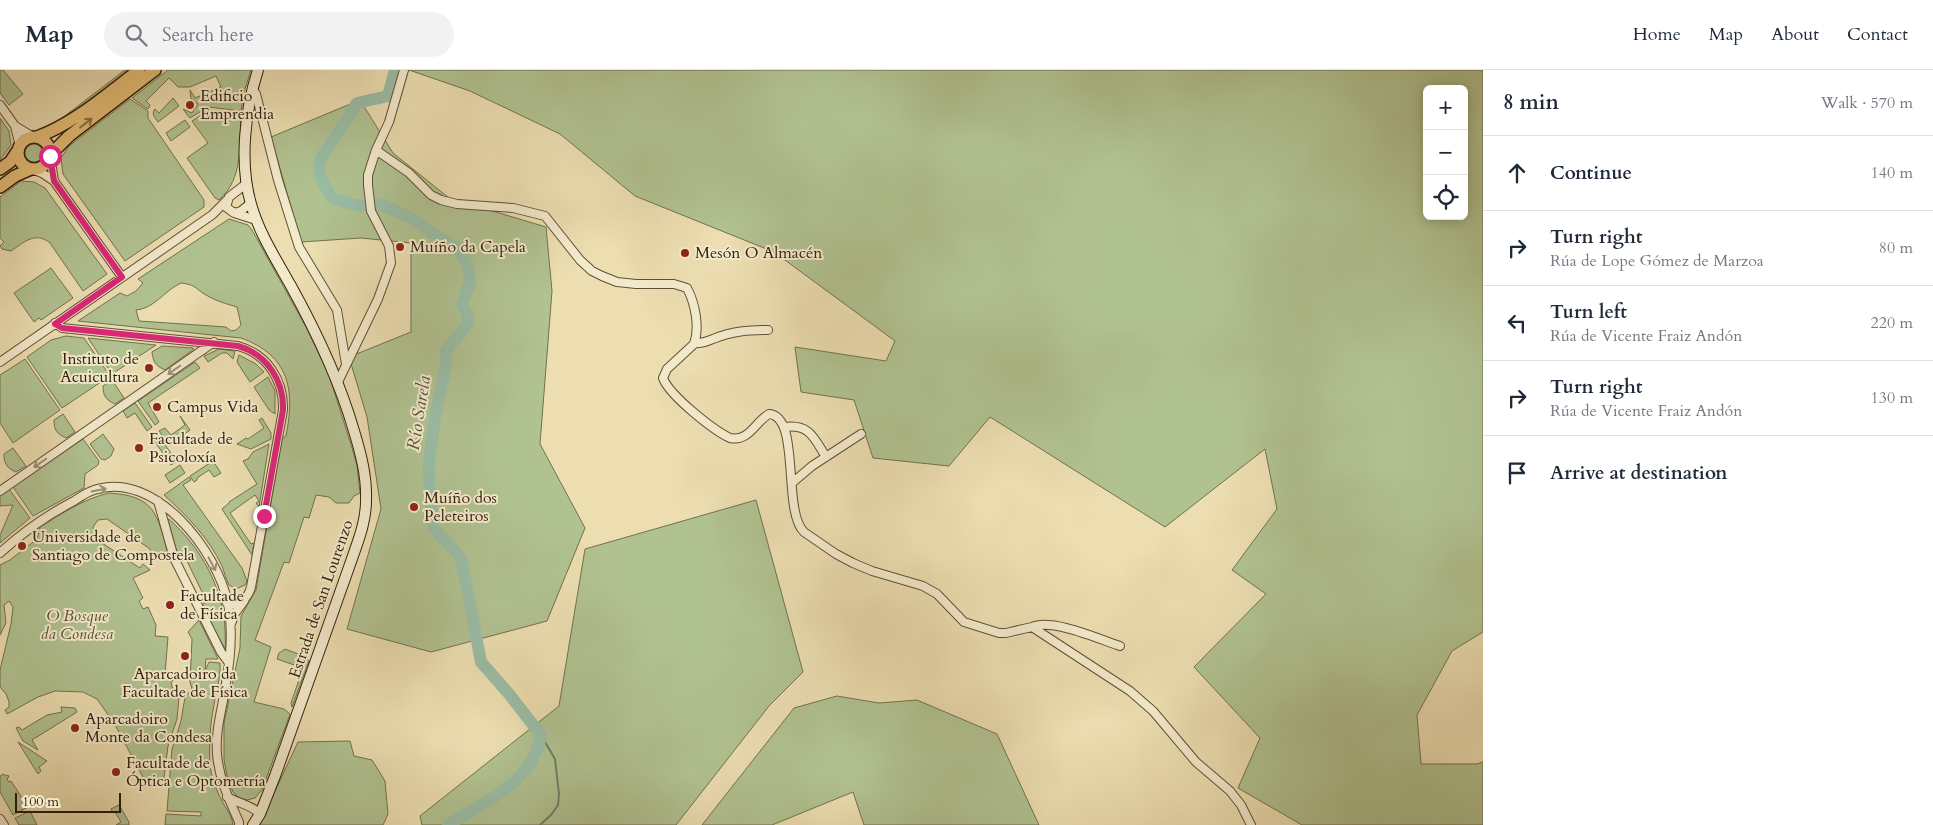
<!DOCTYPE html>
<meta charset="utf-8">
<style>
body{margin:0;font-family:Cardo,serif;background:#f2f2f3;color:#1f2937}
.controls{position:absolute;right:15px;top:15px;display:grid;overflow:hidden;border-radius:8px;box-shadow:0 2px 12px #0003}
.controls button{width:45px;height:45px;display:grid;place-items:center;padding:0;border:0;border-bottom:1px solid #e0e1e3;background:#fff;color:#1f2937;font:25px sans-serif}
.scale{position:absolute;left:15px;bottom:12px;width:106px;box-sizing:border-box;padding-left:5px;border:2px solid #33200a;border-top:0;font-size:14px;line-height:18px;white-space:nowrap;color:#33200a;-webkit-text-stroke:4px #f3eacc;paint-order:stroke}
.stop{position:absolute;width:15px;height:15px;margin:-11px;border:4px solid #db2777;border-radius:50%;background:#fff}
.stop.end{background:#db2777;border-color:#fff;box-shadow:0 1px 5px #0008}
.list{margin:0;padding:0;list-style:none}
h2{display:flex;justify-content:space-between;align-items:center;height:65px;margin:0;padding:0 20px;font-size:21px}
h2 small{font-size:16px;font-weight:400;color:#747a83}
.list li{display:grid;grid-template-columns:32px 1fr auto;gap:15px;align-items:center;box-sizing:border-box;height:75px;padding:0 20px;border-top:1px solid #e0e1e3}
.list b{display:block;font-size:19px;white-space:nowrap}
.list p{margin:0;font-size:16px;white-space:nowrap;color:#747a83}
.list em{font-size:16px;font-style:normal;color:#747a83}
.icon{flex:none;width:28px;height:28px;fill:none;stroke:currentColor;stroke-width:2;stroke-linecap:round;stroke-linejoin:round}
.map{position:relative;flex:none;width:1483px;height:755px;overflow:hidden}
header{display:flex;align-items:center;gap:30px;box-sizing:border-box;height:70px;padding:0 25px;background:#fff;border-bottom:1px solid #e0e1e3}
header strong{font-size:24px}
nav{display:flex;gap:28px;margin-inline-start:auto;font-size:18px}
.search{width:350px;height:45px;background:#f2f2f3;display:flex;align-items:center;gap:12px;box-sizing:border-box;padding:0 18px;border-radius:28px;color:#747a83;font-size:19px}
main{display:flex}
aside{flex:1;background:#fff}
.map>svg:first-child{display:block}
.green{fill:#b1c291;stroke:#72714e;fill-rule:evenodd}
.lines{fill:none;stroke-linecap:round;stroke-linejoin:round}
.stream{stroke:#717e68;stroke-width:2}
.river{stroke:#9abda6;stroke-width:12}
.street-casing{stroke:#615034;stroke-width:10}
.secondary-casing{stroke:#33200a;stroke-width:12}
.primary-casing{stroke:#33200a;stroke-width:14}
.street{stroke:#f3eacc;stroke-width:8}
.secondary{stroke:#f3eacc;stroke-width:10}
.primary{stroke:#e6bf78;stroke-width:11}
.oneway{stroke:#8c7041}
.oneway2{stroke:#9d8f75}
.route{stroke:#db2777;stroke-width:6}
.poi-dot{fill:#8f2418;stroke:#f3eacc;stroke-width:2}
.labels{text-anchor:middle;dominant-baseline:central;stroke-width:4;stroke-linejoin:round;paint-order:stroke}
.poi-label{font-size:16px;fill:#33200a;stroke:#f3eacc;text-anchor:start}
.street-label{font-size:16px;fill:#33200a;stroke:#f3eacc}
.park-label{font-size:16px;font-style:italic;fill:#595132;stroke:#f3eacc}
.water-label{font-size:18px;font-style:italic;fill:#524f39;stroke:#f3eacc}
</style>
<header>
<strong>Map</strong>
<div class="search"><svg class="icon" aria-label="search" viewBox="0 0 24 24"><circle cx="10" cy="10" r="6"/><path d="M15 15l6 6"/></svg>Search here</div>
<nav><a>Home</a><a>Map</a><a>About</a><a>Contact</a></nav>
</header>
<main>
<div class="map">
<svg width="1483" height="755" viewBox="0 0 1483 755">
<rect width="100%" height="100%" fill="#ecdeb1"/>
<filter id="stains"><feTurbulence type="fractalNoise" baseFrequency=".004" numOctaves="4"/><feColorMatrix values="0 0 0 0 .2 0 0 0 0 .09 0 0 0 0 .02 0 0 0 .5 -.17"/></filter>
<radialGradient id="worn" r=".72"><stop offset=".6" stop-color="#630" stop-opacity="0"/><stop offset="1" stop-color="#630" stop-opacity=".3"/></radialGradient>
<path class="green" d="M0,0H3L23,24L9,35L0,23Z
M125,0H129L80,40L57,52Z
M168,0H251L244,22L241,41L208,37L190,48L189,47L183,39L192,43L198,34L191,29L190,20L195,28L221,17L216,6L190,17H178L169,8L146,31L150,35L148,39L132,28Z
M409,0H1483V562L1452,581L1417,645L1421,694H1477L1483,692V755H1302L1238,718L1260,668L1194,597L1266,524L1232,500L1277,439L1265,379L1165,457L990,347L949,396L873,388L854,330L801,322L795,277L886,291L895,271L774,182L635,126L560,64L470,21ZM1427,19H1464V146H1427Z
M173,28L179,36L158,52C155,48 151,44 155,39L159,43Z
M130,29L148,41V48L204,130V137L125,191L63,104L61,88L69,76Z
M360,30L393,83L449,128L546,157L552,221L540,374L585,458L547,551L431,582L347,559L381,439L367,347L349,287L411,262V173L361,168L301,172L271,67Z
M209,40L241,44C239,74 244,108 219,130L215,128L187,88L208,73L192,51Z
M0,48L9,61L11,75L0,90Z
M185,50L190,57L171,71L166,63Z
M25 83a9 9 0 1 1 18 0a9 9 0 1 1-18 0Z
M21,111L34,112L45,118L107,204L83,221L50,173C36,161 24,172 11,181L2,179L0,176L4,172L0,168V127Z
M229,149L248,155L252,160L306,257L329,305L352,378L357,395L360,423L354,426L349,433H336L329,427L316,425L309,448L304,447L289,493L284,492L255,570L271,577L254,632L284,639L290,644L262,720L255,728L247,730L239,728L233,722L227,706L224,690V653L240,578L241,546L256,520L282,369L286,366C295,320 290,286 241,268L78,251L120,223L127,226L136,221L143,213L138,209ZM181,213C197,215 194,218 206,225C216,231 227,234 237,237L241,255L236,260L231,261L226,257L139,251L136,240C154,239 165,220 181,213Z
M51,198L73,228L41,250L39,248L34,252L14,223Z
M66,266L84,268L110,306L62,338L27,287L51,270Z
M88,268L156,275L112,304Z
M162,276L193,278L194,279L165,300C156,296 153,292 152,282Z
M219,279L235,281L233,289L227,283H222L208,292L204,286Z
M239,285L256,294L264,302L250,312L237,292Z
M25,289L60,340L13,373L0,353V305Z
M195,292L200,298L148,333L159,352L155,355L138,331Z
M268,307L275,321V344L269,340L254,317Z
M112,310L124,328L115,334C106,330 103,326 103,316Z
M135,333L152,357L147,361L135,343L127,348L123,341Z
M63,344L75,362L66,368C57,364 54,360 54,350Z
M180,346L190,360L169,375L159,361L165,358L171,365L185,355Z
M262,348L271,363V369L251,379L237,374L246,368L248,369L264,358L259,350Z
M156,363L177,391L171,395L151,366Z
M103,364L114,379L111,386L105,390L101,389L90,374Z
M83,369L99,391L98,395L85,404L84,418L33,446L13,417Z
M269,374L259,437L256,433L259,431L255,425L230,443L251,474L254,473L252,485L222,439L229,433V432L257,414L243,391L248,389L253,382Z
M13,378L26,396L16,402C7,398 4,394 4,384Z
M213,391L221,403L214,407L209,400L197,408V410L194,412L190,406Z
M180,395L185,403L170,413L165,405Z
M189,407L191,410L183,415L242,498L247,511L245,515L236,519L229,515C226,509 224,502 222,496C209,468 186,445 164,425Z
M9,419L30,448L0,473V465L13,435L0,436V426Z
M109,423C155,426 157,443 168,484L153,485L150,479L107,449L98,450L93,457L102,473L140,498L143,494L150,500L133,508L143,528L139,531L143,539L148,537L156,555L155,566L168,567L165,604H159V610L165,611L166,606L170,605L168,607L170,608L173,603H178L171,613L175,625L179,628L177,649L168,676L164,708L154,711L151,718L143,707L114,653L97,629L83,622L55,621L38,627L7,644L5,640L9,637V632L6,624L0,617V600L11,554L13,537L9,531L4,535L6,553L0,565V495L10,490L37,469L40,457C61,444 83,429 109,423Z
M756,430L803,602L769,636L676,755H422L420,746L559,636L585,479Z
M169,449C201,478 223,517 225,560C225,566 226,573 225,579L201,535L207,532L185,487L179,490L168,450Z
M199,550L218,589H206L205,601L209,592L220,593C221,609 216,620 214,635C210,654 209,674 210,694C211,707 216,719 222,731C226,739 232,745 233,755H165L166,744L201,746V742L167,741L172,679L181,651L185,627L192,619L190,612L192,569L188,562Z
M285,579L306,587L309,591L292,637L291,633L303,598L277,589L279,583Z
M837,626L879,633L917,630L997,664L1039,755H864L853,722L772,755H702L794,638Z
M61,637L75,638L77,642L32,670L38,680L23,671L16,658L19,657L22,660L47,645L62,642Z
M350,671L354,686L372,690L385,711L388,744L383,755H259L298,672Z
M18,672L47,691L39,697L41,701L38,704Z
M4,704L6,706L8,705L9,707L7,709L9,712L11,711L28,737L13,745L0,722V706Z
M119,735L129,752V755H116L121,752L115,742L113,743L111,739Z
M30,741L37,755H19L15,748Z"/>
<g class="lines">
<path class="stream" d="M540,755L551,745L558,735L559,724L555,689L541,665"/>
<path class="river" d="M395,0L388,26L357,33L320,90C317,106 324,116 333,129L360,136L380,134L411,148L460,181L468,195L470,212L462,235L468,245V253L446,281V294L436,341L429,392V409L433,457L461,488L481,592L509,624L541,665C533,713 484,732 448,755"/>
<defs>
<path id="street" d="M252,18L256,24L278,110L299,177L337,240L346,294
M0,35L15,56L20,76
M15,56L33,67
M376,80L409,103L431,125L441,130L457,134L513,138L545,146L580,190L592,201L602,206L617,212L636,214H674L687,218C695,233 700,257 694,274L667,299L663,308C669,325 713,360 730,368C749,372 755,352 769,344C801,346 782,441 804,462L836,484L853,493L872,501L923,516L937,524L964,552L999,563H1006L1032,557L1130,621L1153,641L1196,692L1230,721L1241,735L1251,755
M50,85L54,111
M31,99L42,103L54,111L122,207
M246,114L229,127L226,137L234,143L241,141L251,133
M234,143L256,150
M55,253L62,258L238,276C267,284 284,310 283,340L251,517C248,528 240,537 227,533
M694,273C701,274 707,271 713,269C732,261 749,260 768,260
M0,292L212,145L227,130
M338,312L378,229L391,193L389,176L371,141L368,115V105L376,80L389,52L404,0
M785,357C810,354 814,368 826,387
M792,413L812,396L861,364
M0,421L214,272
M158,431L174,488L221,582L229,593
M0,483C23,462 47,445 74,431C80,427 87,422 94,420C155,399 218,482 228,534C233,560 231,586 226,613C223,636 215,659 217,684C219,709 229,729 239,752V755
M231,554L235,543L244,531
M1032,557C1052,548 1099,569 1120,576
M227,727C238,733 252,735 260,744
M0,749L4,755"/>
<path id="secondary" d="M253,755L260,744L275,706L354,483C360,466 366,449 366,431C367,407 361,384 354,361C339,309 317,263 291,216C276,189 259,163 251,134C239,93 245,40 258,0"/>
<path id="primary" d="M37,67C75,53 107,24 139,0
M18 83a16 16 0 1 1 32 0a16 16 0 1 1-32 0Z
M50,85L69,66L155,0
M0,99L10,92L18,80
M0,117L15,106L31,99"/>
</defs>
<use href="#street" class="street-casing"/>
<use href="#secondary" class="secondary-casing"/>
<use href="#primary" class="primary-casing"/>
<use href="#street" class="street"/>
<use href="#secondary" class="secondary"/>
<use href="#primary" class="primary"/>
</g>
<defs><path id="oneway-shaft" d="M-6 0H5M1.5-3L5.5 0L1.5 3" fill="none" stroke-width="1.6" stroke-linecap="round" stroke-linejoin="round" transform="scale(1.25)"/></defs>
<use class="oneway" href="#oneway-shaft" transform="translate(86 53) rotate(-38)"/>
<g class="oneway2">
<use href="#oneway-shaft" transform="translate(174 300) rotate(145)"/>
<use href="#oneway-shaft" transform="translate(40 393) rotate(145)"/>
<use href="#oneway-shaft" transform="translate(99 420) rotate(-12)"/>
<use href="#oneway-shaft" transform="translate(212 494) rotate(62)"/>
</g>
<g class="lines">
<path class="route" d="M50,86L54,111L122,207L55,254L62,258L238,276C267,284 284,311 283,340L264,446"/>
</g>
<g class="poi-dot">
<circle cx="190" cy="35" r="5"/>
<circle cx="400" cy="177" r="5"/>
<circle cx="685" cy="183" r="5"/>
<circle cx="149" cy="298" r="5"/>
<circle cx="157" cy="337" r="5"/>
<circle cx="139" cy="378" r="5"/>
<circle cx="414" cy="437" r="5"/>
<circle cx="22" cy="476" r="5"/>
<circle cx="170" cy="535" r="5"/>
<circle cx="185" cy="586" r="5"/>
<circle cx="75" cy="658" r="5"/>
<circle cx="116" cy="702" r="5"/>
</g>
<g class="labels">
<g class="poi-label">
<text x="200" y="26">Edificio<tspan x="200" dy="18">Emprendia</tspan></text>
<text x="410" y="177">Muíño da Capela</text>
<text x="695" y="183">Mesón O Almacén</text>
<text x="139" y="289" text-anchor="end">Instituto de<tspan x="139" dy="18">Acuicultura</tspan></text>
<text x="167" y="337">Campus Vida</text>
<text x="149" y="369">Facultade de<tspan x="149" dy="18">Psicoloxía</tspan></text>
<text x="424" y="428">Muíño dos<tspan x="424" dy="18">Peleteiros</tspan></text>
<text x="32" y="467">Universidade de<tspan x="32" dy="18">Santiago de Compostela</tspan></text>
<text x="180" y="526">Facultade<tspan x="180" dy="18">de Física</tspan></text>
<text x="185" y="604" text-anchor="middle">Aparcadoiro da<tspan x="185" dy="18">Facultade de Física</tspan></text>
<text x="85" y="649">Aparcadoiro<tspan x="85" dy="18">Monte da Condesa</tspan></text>
<text x="126" y="693">Facultade de<tspan x="126" dy="18">Óptica e Optometría</tspan></text>
</g>
<g class="street-label">
<text transform="translate(321 529) rotate(-71)">Estrada de San Lourenzo</text>
</g>
<g class="park-label">
<text x="77" y="546">O Bosque<tspan x="77" dy="18">da Condesa</tspan></text>
</g>
<g class="water-label">
<text transform="translate(419 343) rotate(-81)">Río Sarela</text>
</g>
</g>
<rect width="100%" height="100%" filter="url(#stains)"/>
<rect width="100%" height="100%" fill="url(#worn)"/>
</svg>
<div class="controls">
<button>+</button>
<button>−</button>
<button><svg class="icon" aria-label="locate" viewBox="0 0 24 24"><circle cx="12" cy="12" r="6"/><path d="M12 2v4M12 18v4M2 12h4M18 12h4"/></svg></button>
</div>
<div class="scale">100 m</div>
<div class="stop" style="left:50px;top:86px"></div>
<div class="stop end" style="left:264px;top:446px"></div>
</div>
<aside>
<h2>8 min<small>Walk · 570 m</small></h2>
<ul class="list">
<li><svg class="icon" aria-label="ahead" viewBox="0 0 24 24"><path d="M12 20V5M6 11l6-6 6 6"/></svg><div><b>Continue</b></div><em>140 m</em></li>
<li><svg class="icon" aria-label="right" viewBox="0 0 24 24"><path d="M7 20v-9h11M14 6l5 5-5 5"/></svg><div><b>Turn right</b><p>Rúa de Lope Gómez de Marzoa</p></div><em>80 m</em></li>
<li><svg class="icon" aria-label="left" viewBox="0 0 24 24"><path d="M17 20v-9H6M10 6l-5 5 5 5"/></svg><div><b>Turn left</b><p>Rúa de Vicente Fraiz Andón</p></div><em>220 m</em></li>
<li><svg class="icon" aria-label="right" viewBox="0 0 24 24"><path d="M7 20v-9h11M14 6l5 5-5 5"/></svg><div><b>Turn right</b><p>Rúa de Vicente Fraiz Andón</p></div><em>130 m</em></li>
<li><svg class="icon" aria-label="arrive" viewBox="0 0 24 24"><path d="M6 21V4h12l-3 4 3 4H6"/></svg><div><b>Arrive at destination</b></div></li>
</ul>
</aside>
</main>
